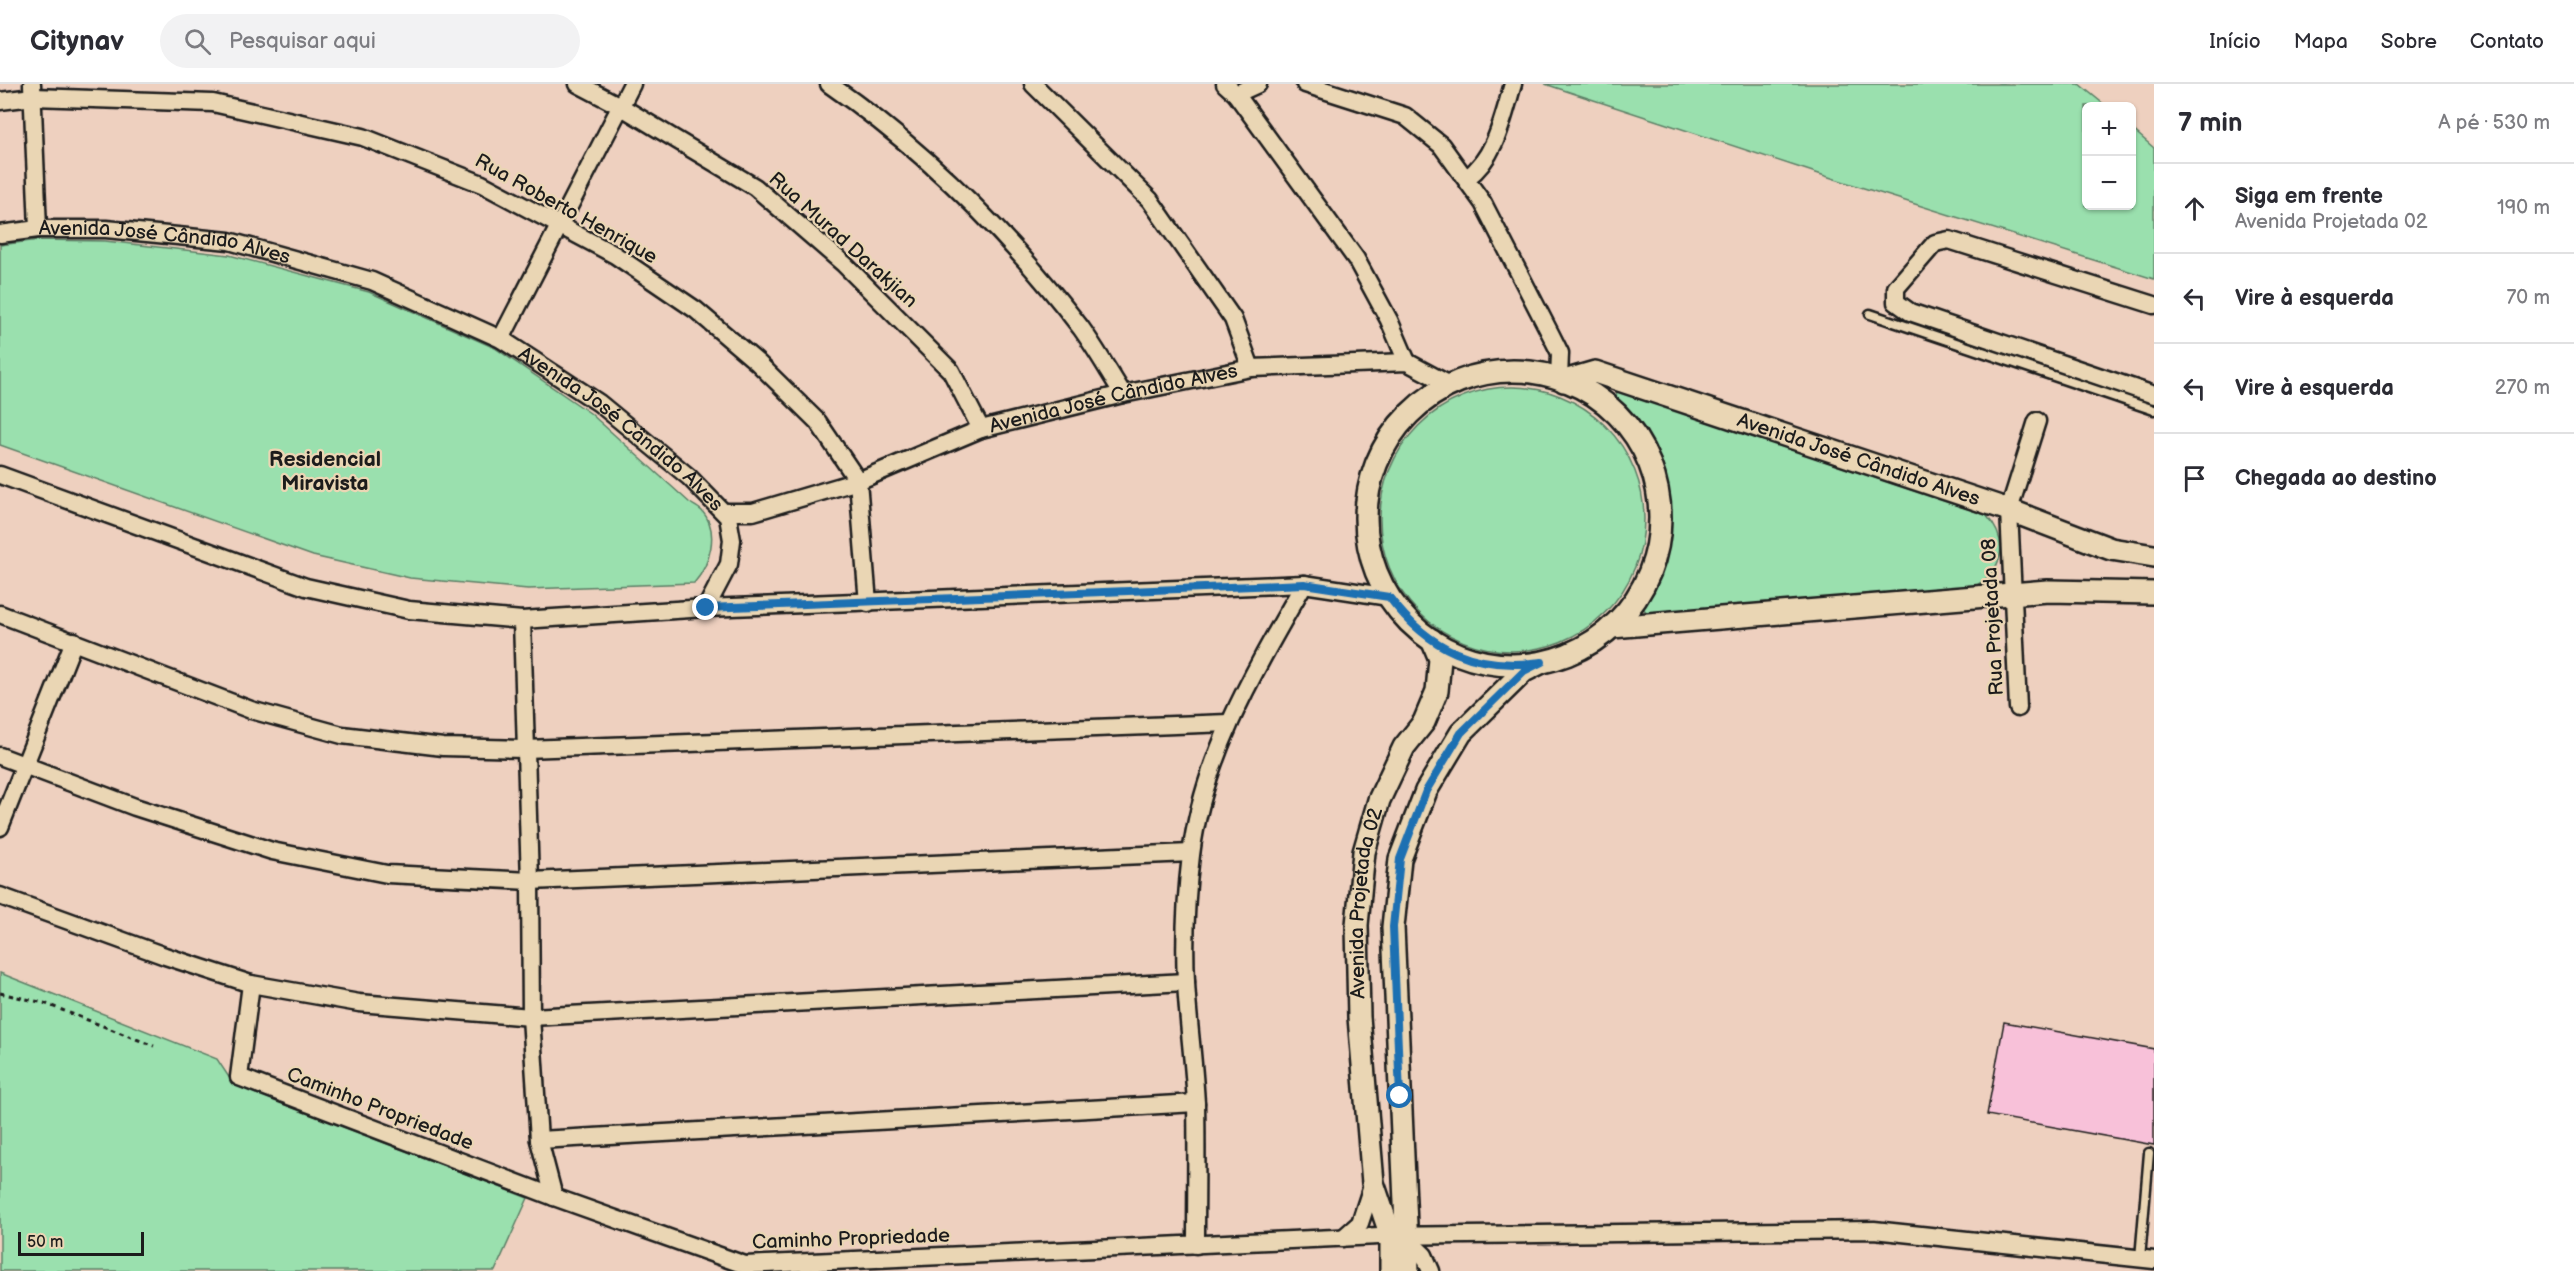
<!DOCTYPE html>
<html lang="pt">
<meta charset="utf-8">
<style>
body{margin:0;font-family:"Balsamiq Sans",sans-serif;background:#f2f2f3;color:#2b2b33}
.controls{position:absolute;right:18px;top:18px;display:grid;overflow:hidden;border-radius:9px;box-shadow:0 2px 4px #0004}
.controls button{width:54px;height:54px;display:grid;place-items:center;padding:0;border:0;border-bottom:2px solid #e1e1e2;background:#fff;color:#2b2b33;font:30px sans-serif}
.scale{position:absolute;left:18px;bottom:15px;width:126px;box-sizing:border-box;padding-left:6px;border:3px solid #1c1c1c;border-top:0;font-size:16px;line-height:21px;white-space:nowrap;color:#1c1c1c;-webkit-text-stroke:4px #ead6b4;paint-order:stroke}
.stop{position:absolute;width:18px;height:18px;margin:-14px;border:4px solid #1f6fb2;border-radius:50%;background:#fff}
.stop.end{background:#1f6fb2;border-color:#fff;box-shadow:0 2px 6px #0008}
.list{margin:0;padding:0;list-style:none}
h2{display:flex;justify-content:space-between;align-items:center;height:78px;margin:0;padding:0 24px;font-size:26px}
h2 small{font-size:20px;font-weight:400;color:#7c7c81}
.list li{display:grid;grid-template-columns:39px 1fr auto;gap:18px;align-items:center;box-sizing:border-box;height:90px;padding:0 24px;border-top:2px solid #e1e1e2}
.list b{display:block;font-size:22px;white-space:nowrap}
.list p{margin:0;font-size:20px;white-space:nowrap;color:#7c7c81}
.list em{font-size:20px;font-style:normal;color:#7c7c81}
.icon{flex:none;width:33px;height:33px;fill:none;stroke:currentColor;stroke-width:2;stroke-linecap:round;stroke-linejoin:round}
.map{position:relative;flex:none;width:2154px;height:1187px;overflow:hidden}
header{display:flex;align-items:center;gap:36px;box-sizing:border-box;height:84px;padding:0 30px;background:#fff;border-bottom:2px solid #e1e1e2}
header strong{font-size:28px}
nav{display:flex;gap:33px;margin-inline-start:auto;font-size:21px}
.search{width:420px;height:54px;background:#f2f2f3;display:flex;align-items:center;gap:15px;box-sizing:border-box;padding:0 21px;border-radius:33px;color:#7c7c81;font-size:22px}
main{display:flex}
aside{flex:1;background:#fff}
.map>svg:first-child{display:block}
.green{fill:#9ae0ae;stroke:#5b7e65;stroke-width:1.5}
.building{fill:#f8c1d9;stroke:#1c1c1c;stroke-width:1.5}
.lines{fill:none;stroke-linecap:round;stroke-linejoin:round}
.service-casing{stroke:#1c1c1c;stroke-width:13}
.minor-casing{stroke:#1c1c1c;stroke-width:21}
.tertiary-casing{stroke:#1c1c1c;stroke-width:26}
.path{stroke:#1c1c1c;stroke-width:3;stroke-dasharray:4.5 4.5;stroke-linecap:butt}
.service{stroke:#ead6b4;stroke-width:8}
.minor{stroke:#ead6b4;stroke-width:16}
.tertiary{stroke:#ead6b4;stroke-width:21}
.route{stroke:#1f6fb2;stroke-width:8}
.labels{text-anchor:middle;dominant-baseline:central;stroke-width:4.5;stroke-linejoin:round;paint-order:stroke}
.street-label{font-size:20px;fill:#1c1c1c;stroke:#ead6b4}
.neighbourhood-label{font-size:21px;font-weight:bold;fill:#1c1c1c;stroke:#ead6b4}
</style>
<header>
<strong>Citynav</strong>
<div class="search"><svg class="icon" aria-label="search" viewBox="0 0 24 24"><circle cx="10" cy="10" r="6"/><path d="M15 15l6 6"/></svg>Pesquisar aqui</div>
<nav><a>Início</a><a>Mapa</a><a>Sobre</a><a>Contato</a></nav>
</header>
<main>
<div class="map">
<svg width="2154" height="1187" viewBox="0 0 2154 1187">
<rect width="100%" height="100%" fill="#eed0bf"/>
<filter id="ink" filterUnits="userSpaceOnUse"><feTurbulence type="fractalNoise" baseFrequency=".0167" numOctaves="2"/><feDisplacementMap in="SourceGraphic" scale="12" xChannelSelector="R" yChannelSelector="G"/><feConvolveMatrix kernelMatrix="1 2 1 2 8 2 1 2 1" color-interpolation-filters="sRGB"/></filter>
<g filter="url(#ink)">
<path class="green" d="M1545,0H2079L2106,22H2086V122H2132V45L2154,64V195L1819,90Z
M39,156L105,157L229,171L369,208L495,264L590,329L690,419C693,421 699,424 702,427C720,447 710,481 694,499L528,505L410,494L313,472L0,361V161Z
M1380 435a132 132 0 1 1 264 0a132 132 0 1 1-264 0Z
M1617,307L1986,431C2010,458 2004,487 1972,504L1648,530L1642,523C1649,506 1659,490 1663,472C1679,413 1657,358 1615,317Z
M0,889L217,975L234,1001L528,1114L495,1187H0Z"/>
<path class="building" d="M2004,938L2154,965V1061L1987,1031Z"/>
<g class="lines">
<defs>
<path id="service" d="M1870,230L2154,326
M2140,1174L2149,1069"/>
<g id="minor">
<path d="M32,0L38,145"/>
<path d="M578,0L620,22L755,103L844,180L951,287L981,345"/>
<path d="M829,0C925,66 1010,152 1081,244C1096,265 1109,288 1123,310"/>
<path d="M1033,0L1150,116L1233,235L1251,284"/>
<path d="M1225,0L1236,10L1356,175L1389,236L1407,278"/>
<path d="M1305,0L1405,32L1441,61L1483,119L1551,251L1560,269L1559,295"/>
<path d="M1236,10L1258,0"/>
<path d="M0,17L33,13L213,19L363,53L482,100L615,171L696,226L758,279L818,338L858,397L868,519"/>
<path d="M1467,94C1496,73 1503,33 1513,0"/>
<path id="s1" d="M0,150L38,145H106L229,157L372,197L501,255L599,319L689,393L728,433L732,456L729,480L706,524"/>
<path d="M2154,221L1949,156L1935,159L1896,204V218L1910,228L2154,311"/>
<path d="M501,255L632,0"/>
<path d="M0,391L306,503L409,526L522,536L706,524L1304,500L1389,513"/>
<path id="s2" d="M724,428H753L858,397L981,345L1123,310L1251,284L1407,278L1450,301"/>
<path d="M0,530L251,626L342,651L443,663L525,665L1229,639"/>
<path d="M522,536L530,797L531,933L539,1056L554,1113"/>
<path d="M2018,624L2009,426L2037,337"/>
<path d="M0,672L135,723L272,767L387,790L530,797L1191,769"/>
<path d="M0,743L74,557"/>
<path d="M0,812L165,872L251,900L359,919L531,933L1186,898"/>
<path d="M251,900L239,993L554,1113L745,1181L1379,1152L1874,1146L2154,1176"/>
<path d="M539,1056L1196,1019"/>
<path d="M1405,1153L1424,1171L1431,1187"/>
<path d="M1343,1154L1360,1139L1373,1099"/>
<path d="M1196,1161C1196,1114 1197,1067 1196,1020C1194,979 1188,938 1186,898C1184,856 1186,812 1191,771C1203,672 1256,584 1304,500"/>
</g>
<g id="tertiary">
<circle cx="1513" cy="434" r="147"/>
<path id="s3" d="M1564,297L1595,288L2009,426L2111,465L2154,472"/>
<path d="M1612,543L2048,507L2154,509"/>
<path id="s4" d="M1391,1187V1152L1373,1099L1359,933L1357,841L1364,768L1379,716L1404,663L1424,638L1437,607L1440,575L1432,556"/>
<path d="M1408,1187L1393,843L1400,775L1426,707L1461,649L1524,587L1540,579"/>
</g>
</defs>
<use href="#service" class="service-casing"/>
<use href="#minor" class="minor-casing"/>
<use href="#tertiary" class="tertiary-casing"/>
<path class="path" d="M0,909L44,919L154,962"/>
<use href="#service" class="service"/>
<use href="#minor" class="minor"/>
<use href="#tertiary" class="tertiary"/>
</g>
</g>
<g class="lines" filter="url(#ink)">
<path class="route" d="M706,524L1304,500L1389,513C1429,566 1476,587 1542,578L1524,587L1461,649L1426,707L1400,775L1393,843L1400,1012"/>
</g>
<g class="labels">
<g class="street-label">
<text transform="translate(566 125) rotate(29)">Rua Roberto Henrique</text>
<text transform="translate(843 156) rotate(42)">Rua Murad Darakjian</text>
<text stroke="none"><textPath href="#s1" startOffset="166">Avenida José Cândido Alves</textPath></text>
<text stroke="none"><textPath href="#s2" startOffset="408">Avenida José Cândido Alves</textPath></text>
<text stroke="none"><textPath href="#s1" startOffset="670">Avenida José Cândido Alves</textPath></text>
<text stroke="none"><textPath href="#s3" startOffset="310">Avenida José Cândido Alves</textPath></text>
<text transform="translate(1993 533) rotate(-93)">Rua Projetada 08</text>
<text stroke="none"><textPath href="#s4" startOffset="372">Avenida Projetada 02</textPath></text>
<text transform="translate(380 1025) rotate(21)">Caminho Propriedade</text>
<text transform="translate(851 1155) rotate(-2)">Caminho Propriedade</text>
</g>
<g class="neighbourhood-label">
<text x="325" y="375">Residencial<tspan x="325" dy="24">Miravista</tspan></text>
</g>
</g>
</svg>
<div class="controls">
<button>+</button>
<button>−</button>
</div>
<div class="scale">50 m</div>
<div class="stop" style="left:1400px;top:1012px"></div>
<div class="stop end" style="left:706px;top:524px"></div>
</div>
<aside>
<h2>7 min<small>A pé · 530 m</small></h2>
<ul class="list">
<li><svg class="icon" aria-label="ahead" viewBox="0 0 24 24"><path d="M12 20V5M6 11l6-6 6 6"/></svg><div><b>Siga em frente</b><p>Avenida Projetada 02</p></div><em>190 m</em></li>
<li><svg class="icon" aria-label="left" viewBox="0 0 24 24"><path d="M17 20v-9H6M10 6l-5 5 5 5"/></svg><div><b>Vire à esquerda</b></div><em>70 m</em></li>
<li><svg class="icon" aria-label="left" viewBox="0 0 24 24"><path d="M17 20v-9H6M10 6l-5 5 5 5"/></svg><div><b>Vire à esquerda</b></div><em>270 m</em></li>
<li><svg class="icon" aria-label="arrive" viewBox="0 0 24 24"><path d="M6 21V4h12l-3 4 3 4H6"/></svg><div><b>Chegada ao destino</b></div></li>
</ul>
</aside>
</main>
